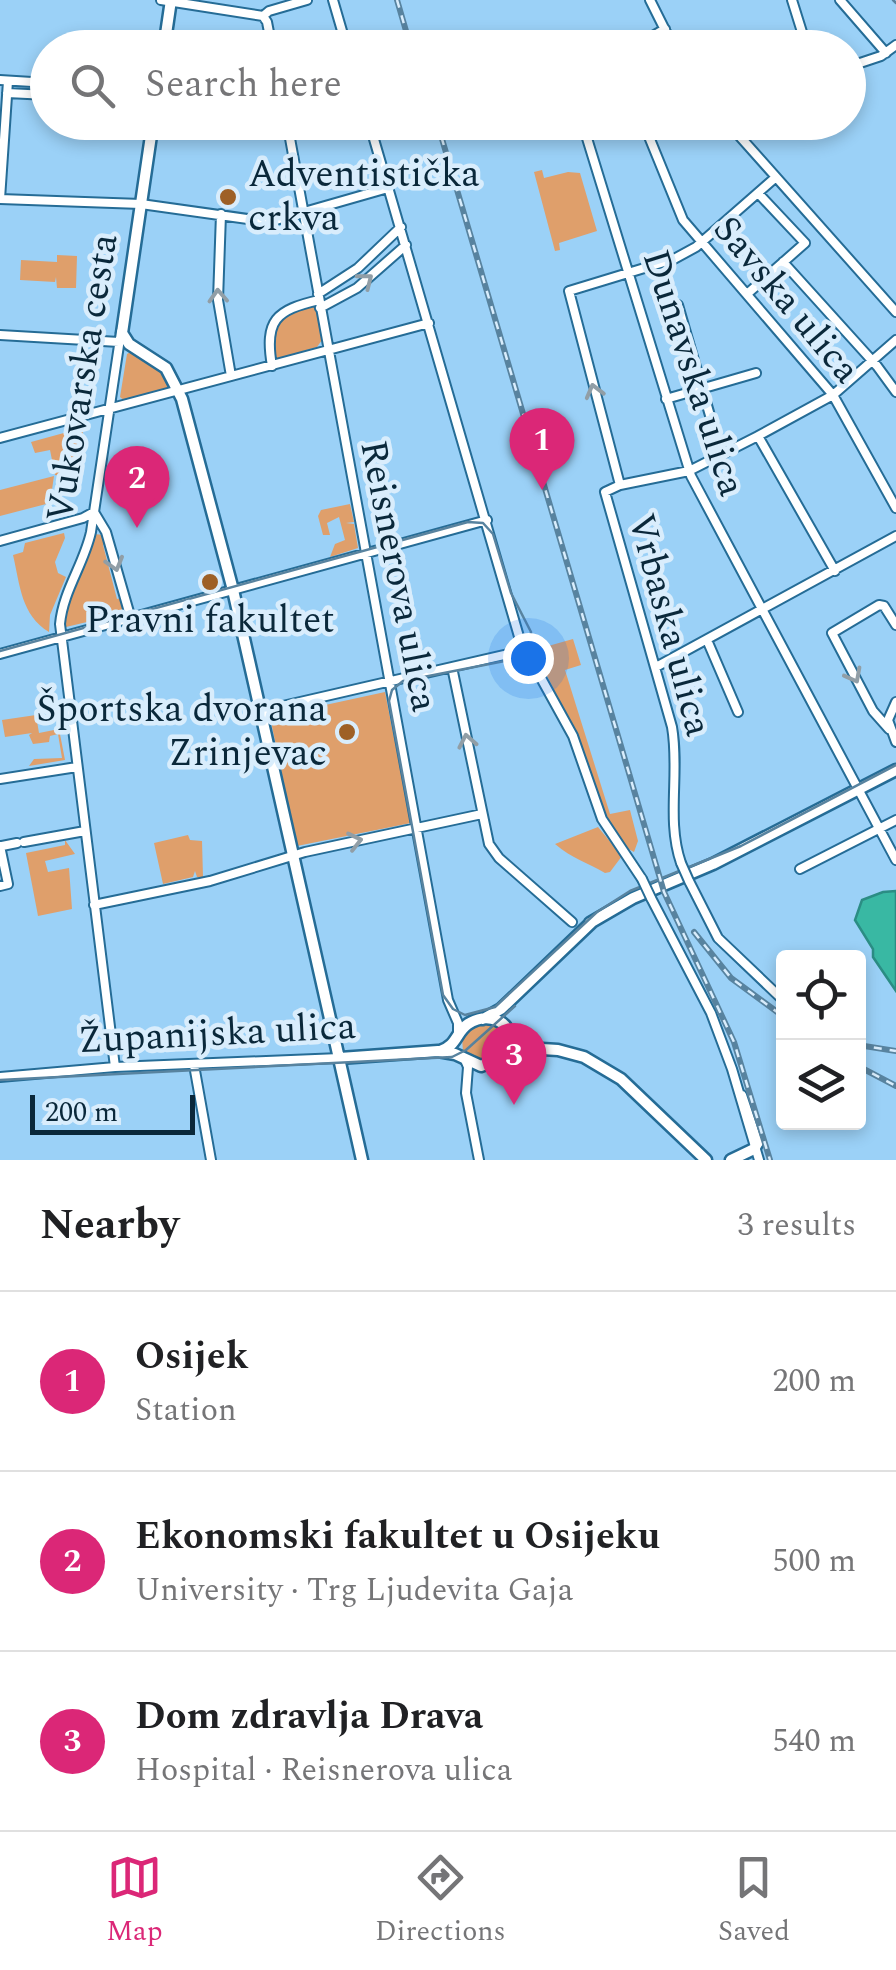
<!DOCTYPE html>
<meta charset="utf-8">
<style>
body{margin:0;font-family:Spectral,serif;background:#f2f2f2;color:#202124}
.controls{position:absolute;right:30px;bottom:30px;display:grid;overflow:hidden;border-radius:10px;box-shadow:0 5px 15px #0003}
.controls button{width:90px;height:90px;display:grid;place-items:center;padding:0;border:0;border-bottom:2px solid #e0e0e0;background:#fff;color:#202124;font:50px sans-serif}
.scale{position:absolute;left:30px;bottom:25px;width:165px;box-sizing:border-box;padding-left:10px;border:5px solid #0a283a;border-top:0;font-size:28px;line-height:35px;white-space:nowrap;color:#0a283a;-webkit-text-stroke:8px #d9edfc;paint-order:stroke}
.you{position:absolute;left:528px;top:658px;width:35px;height:35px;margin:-25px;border:8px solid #fff;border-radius:50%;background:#1a73e8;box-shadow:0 0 0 15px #1a73e833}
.badge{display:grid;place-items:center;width:65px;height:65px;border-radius:50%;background:#db2777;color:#fff;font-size:32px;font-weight:700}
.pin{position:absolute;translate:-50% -82px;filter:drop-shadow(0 2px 5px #0008)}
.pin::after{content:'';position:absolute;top:52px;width:35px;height:30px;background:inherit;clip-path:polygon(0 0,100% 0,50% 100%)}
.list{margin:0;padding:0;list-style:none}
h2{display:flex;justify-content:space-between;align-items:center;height:130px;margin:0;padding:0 40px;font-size:42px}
h2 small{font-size:32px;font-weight:400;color:#757577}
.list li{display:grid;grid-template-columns:65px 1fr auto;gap:30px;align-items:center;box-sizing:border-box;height:180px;padding:0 40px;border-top:2px solid #e0e0e0}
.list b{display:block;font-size:38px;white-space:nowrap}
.list p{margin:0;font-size:32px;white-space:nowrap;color:#757577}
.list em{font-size:32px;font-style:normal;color:#757577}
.icon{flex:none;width:55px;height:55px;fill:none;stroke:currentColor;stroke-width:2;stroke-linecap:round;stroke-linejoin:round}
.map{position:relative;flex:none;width:896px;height:1160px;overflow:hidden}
.search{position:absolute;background:#fff;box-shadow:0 5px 15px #0003;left:30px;right:30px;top:30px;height:110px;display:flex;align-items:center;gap:25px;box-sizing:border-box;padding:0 35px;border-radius:55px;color:#757577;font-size:38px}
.sheet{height:670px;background:#fff}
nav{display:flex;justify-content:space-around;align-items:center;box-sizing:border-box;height:140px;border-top:2px solid #e0e0e0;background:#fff;font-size:28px;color:#757577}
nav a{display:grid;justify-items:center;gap:5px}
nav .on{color:#db2777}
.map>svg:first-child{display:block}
.green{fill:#df9f6b}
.water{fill:#39b8a3;stroke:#2b8d84;stroke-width:2.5}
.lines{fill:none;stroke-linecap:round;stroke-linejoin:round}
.minor-casing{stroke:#256c96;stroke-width:12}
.major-casing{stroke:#256c96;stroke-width:15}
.minor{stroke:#fff;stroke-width:8}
.major{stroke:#fff;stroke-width:10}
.tram{stroke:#58839f;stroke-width:2.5}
.rail-casing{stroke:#58839f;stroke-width:6}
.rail{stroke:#d9edfc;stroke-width:2.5;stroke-dasharray:8;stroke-linecap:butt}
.minor-bridge-casing{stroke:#256c96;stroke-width:12;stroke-linecap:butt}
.minor-bridge{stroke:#fff;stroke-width:8}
.oneway{stroke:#919ea6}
.poi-dot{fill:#9e6026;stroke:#d9edfc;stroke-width:4}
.labels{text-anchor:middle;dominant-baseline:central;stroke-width:9;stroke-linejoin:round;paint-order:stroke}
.poi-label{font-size:38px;fill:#0a283a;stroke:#d9edfc;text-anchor:start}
.street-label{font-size:38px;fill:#0a283a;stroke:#d9edfc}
</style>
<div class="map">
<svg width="896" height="1160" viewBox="0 0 896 1160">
<rect width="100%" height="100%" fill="#9bd1f7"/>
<path class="green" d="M542,170L544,178L568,172L580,173L597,231L559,243L560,250L555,251L534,172Z
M57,255L77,256L76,288H57L56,277L55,282L20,280L21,260L57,262Z
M312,303L317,305L322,340L317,347L272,360L270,344L279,318Z
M134,350L159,365L170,389L126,402L120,397L127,354Z
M82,428L85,443H78L73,478L55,475L50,450L35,453L31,442Z
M54,476L50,503L0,516V490Z
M350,504L354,522L346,523L354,524L358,548L330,557L335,544L345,540L339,517L327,523L330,535H323L318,516L321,510Z
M64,533L65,538L55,562L58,573L66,577L50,615L49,632C21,615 20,585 13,555L23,552L25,543Z
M94,534L104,535L107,543L103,545L117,599L121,598L125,613L66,627L65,610Z
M573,639L581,665L565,670L610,814L630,810L638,841L634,852C603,838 588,767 575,735C564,706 547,678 534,650Z
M385,692L411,823L297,846L270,717Z
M36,715L39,733L59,729L65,760L29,766L34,759L62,758L58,734L50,736L49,742L33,744L29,735L32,733L5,737L2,720Z
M598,827L622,856L610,872L605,873C587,862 572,859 555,844Z
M188,835L190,840L202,841L203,877H197L195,871L193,877L163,884L154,843Z
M65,840L75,854L45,861L48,872L69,868L72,909L38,916L26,853L65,845Z
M491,1022C505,1029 508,1037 504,1052L482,1062L463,1053L462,1036L470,1027Z"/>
<path class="water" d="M896,891V991L873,957V949L855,920L862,900L883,892Z"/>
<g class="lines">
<defs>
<path id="minor" d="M161,0L263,16L269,11L307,0
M333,0L347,48
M650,0L674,48
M792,0L807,48
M840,0L886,53
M263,16L267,22L272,48
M632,48L665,29
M848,67L881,56L896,45
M0,80L48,83
M7,93L48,95
M287,122L448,1000L458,1023V1036
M369,122L520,640L573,736L602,819L642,879
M582,122L691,476L896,860
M643,122L683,220L833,395L896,508
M727,122L896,312
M0,199L141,204L269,222L388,188
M0,199L8,81
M221,214L218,300L231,376
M783,262L877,366L896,392
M318,294L358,268L401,227
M747,294L805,243L758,193
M678,305L711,419
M320,308L357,288L406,245
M0,335L119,342
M272,366C264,320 276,310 319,300
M666,399L756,373
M758,436L835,571
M0,438L429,323
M620,485L569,291L674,259L696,247L776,177
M94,512L106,532L131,619
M0,541L83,518L94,512
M707,640L738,712
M0,654L487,520
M452,667L489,844L499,858L572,922
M656,667L896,536
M896,702L888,720L896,742
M261,711L526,650
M889,729L873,711L832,633L879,605L884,606L896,625
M0,779L77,767
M24,842L85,831
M0,846L8,884L0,886
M2,846L17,843
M681,863C666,820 680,773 672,727L605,492L620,485L689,471L758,436L833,395L896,340
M800,869L896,820
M689,881L718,938L782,999
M651,898L711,1013L732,1069L759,1160
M94,905L210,881L305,852L482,814
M465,1060L468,1067L466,1093L479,1160
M194,1065L211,1160
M115,1067L60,624C63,591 84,564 91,532L121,332
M0,1077L115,1067L340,1058
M742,1095L758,1143"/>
<path id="major" d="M164,48L171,0
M153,122L122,333L129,344L166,368L182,399L233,590L362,1160
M590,923L633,898L713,864L896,770
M483,1019L501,1009L592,922
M440,1051C457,1046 456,1032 468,1024C482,1015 503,1016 509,1033C512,1042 509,1049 504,1056
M340,1058L438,1051L455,1054L481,1066L526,1048L558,1050L584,1057L621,1079L706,1160
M731,1160L754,1149L758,1142"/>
</defs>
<use href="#minor" class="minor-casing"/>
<use href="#major" class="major-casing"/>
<use href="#minor" class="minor"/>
<use href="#major" class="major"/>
<path class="tram" d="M893,0L896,3
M0,651L468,522L483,523L493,534L511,593L531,632L529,651L515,659L403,681L392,690L389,701L443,995L453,1009L465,1015L495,1007L597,912L630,891L741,846L896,765
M0,1080L452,1057L466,1050L515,1006"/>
<defs>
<path id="rail" d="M397,0L411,48
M437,122L664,892L734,1042L770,1160
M694,932L731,978L784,1017
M858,1045L896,1051
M858,1066L896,1086"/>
</defs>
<use href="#rail" class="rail-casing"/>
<use href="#rail" class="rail"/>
<defs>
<path id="minor-bridge" d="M681,863L689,881
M642,879L651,898"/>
</defs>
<use href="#minor-bridge" class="minor-bridge-casing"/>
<use href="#minor-bridge" class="minor-bridge"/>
</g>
<defs><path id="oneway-chevron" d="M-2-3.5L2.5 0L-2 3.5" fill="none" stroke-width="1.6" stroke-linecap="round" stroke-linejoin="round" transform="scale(2.5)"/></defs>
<g class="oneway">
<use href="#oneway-chevron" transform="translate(366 280) rotate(-38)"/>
<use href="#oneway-chevron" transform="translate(218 296) rotate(-93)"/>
<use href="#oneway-chevron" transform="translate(594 391) rotate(-105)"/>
<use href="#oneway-chevron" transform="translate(115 564) rotate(74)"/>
<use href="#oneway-chevron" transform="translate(854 676) rotate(62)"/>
<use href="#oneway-chevron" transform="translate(467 741) rotate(-101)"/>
<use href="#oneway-chevron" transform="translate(355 841) rotate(-13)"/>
</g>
<g class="poi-dot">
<circle cx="228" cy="197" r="10"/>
<circle cx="210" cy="582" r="10"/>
<circle cx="347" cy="732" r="10"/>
</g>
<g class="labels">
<g class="poi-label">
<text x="248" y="175">Adventistička<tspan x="248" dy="44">crkva</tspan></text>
<text x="210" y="621" text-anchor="middle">Pravni fakultet</text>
<text x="327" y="710" text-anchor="end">Športska dvorana<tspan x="327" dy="44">Zrinjevac</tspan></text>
</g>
<g class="street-label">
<text transform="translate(786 300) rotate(50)">Savska ulica</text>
<text transform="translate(693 373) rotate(72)">Dunavska ulica</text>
<text transform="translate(83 378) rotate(-81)">Vukovarska cesta</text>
<text transform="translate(398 576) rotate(79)">Reisnerova ulica</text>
<text transform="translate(669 625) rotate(75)">Vrbaska ulica</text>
<text transform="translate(217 1034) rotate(-3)">Županijska ulica</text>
</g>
</g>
</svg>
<div class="controls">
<button><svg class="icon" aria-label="locate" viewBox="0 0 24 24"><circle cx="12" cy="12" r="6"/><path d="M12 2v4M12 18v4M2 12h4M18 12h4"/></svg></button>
<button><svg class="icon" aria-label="layers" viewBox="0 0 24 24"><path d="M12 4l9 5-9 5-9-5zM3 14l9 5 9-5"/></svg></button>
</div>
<div class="scale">200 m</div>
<div class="you"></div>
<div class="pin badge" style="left:542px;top:490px">1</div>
<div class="pin badge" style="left:137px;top:528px">2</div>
<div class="pin badge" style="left:514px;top:1105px">3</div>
<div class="search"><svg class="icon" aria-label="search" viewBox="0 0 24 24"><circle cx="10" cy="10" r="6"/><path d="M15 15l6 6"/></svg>Search here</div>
</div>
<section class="sheet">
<h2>Nearby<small>3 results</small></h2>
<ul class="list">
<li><span class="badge">1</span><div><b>Osijek</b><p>Station</p></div><em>200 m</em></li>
<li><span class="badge">2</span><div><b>Ekonomski fakultet u Osijeku</b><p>University · Trg Ljudevita Gaja</p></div><em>500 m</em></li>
<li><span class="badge">3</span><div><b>Dom zdravlja Drava</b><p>Hospital · Reisnerova ulica</p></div><em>540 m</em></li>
</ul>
</section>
<nav>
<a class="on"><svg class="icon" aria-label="map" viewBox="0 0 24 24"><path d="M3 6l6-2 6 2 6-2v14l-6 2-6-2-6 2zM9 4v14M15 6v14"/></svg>Map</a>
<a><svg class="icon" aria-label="directions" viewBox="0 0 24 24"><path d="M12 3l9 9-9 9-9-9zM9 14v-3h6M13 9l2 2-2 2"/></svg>Directions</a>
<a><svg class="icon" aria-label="saved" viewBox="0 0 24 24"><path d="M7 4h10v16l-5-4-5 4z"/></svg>Saved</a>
</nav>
